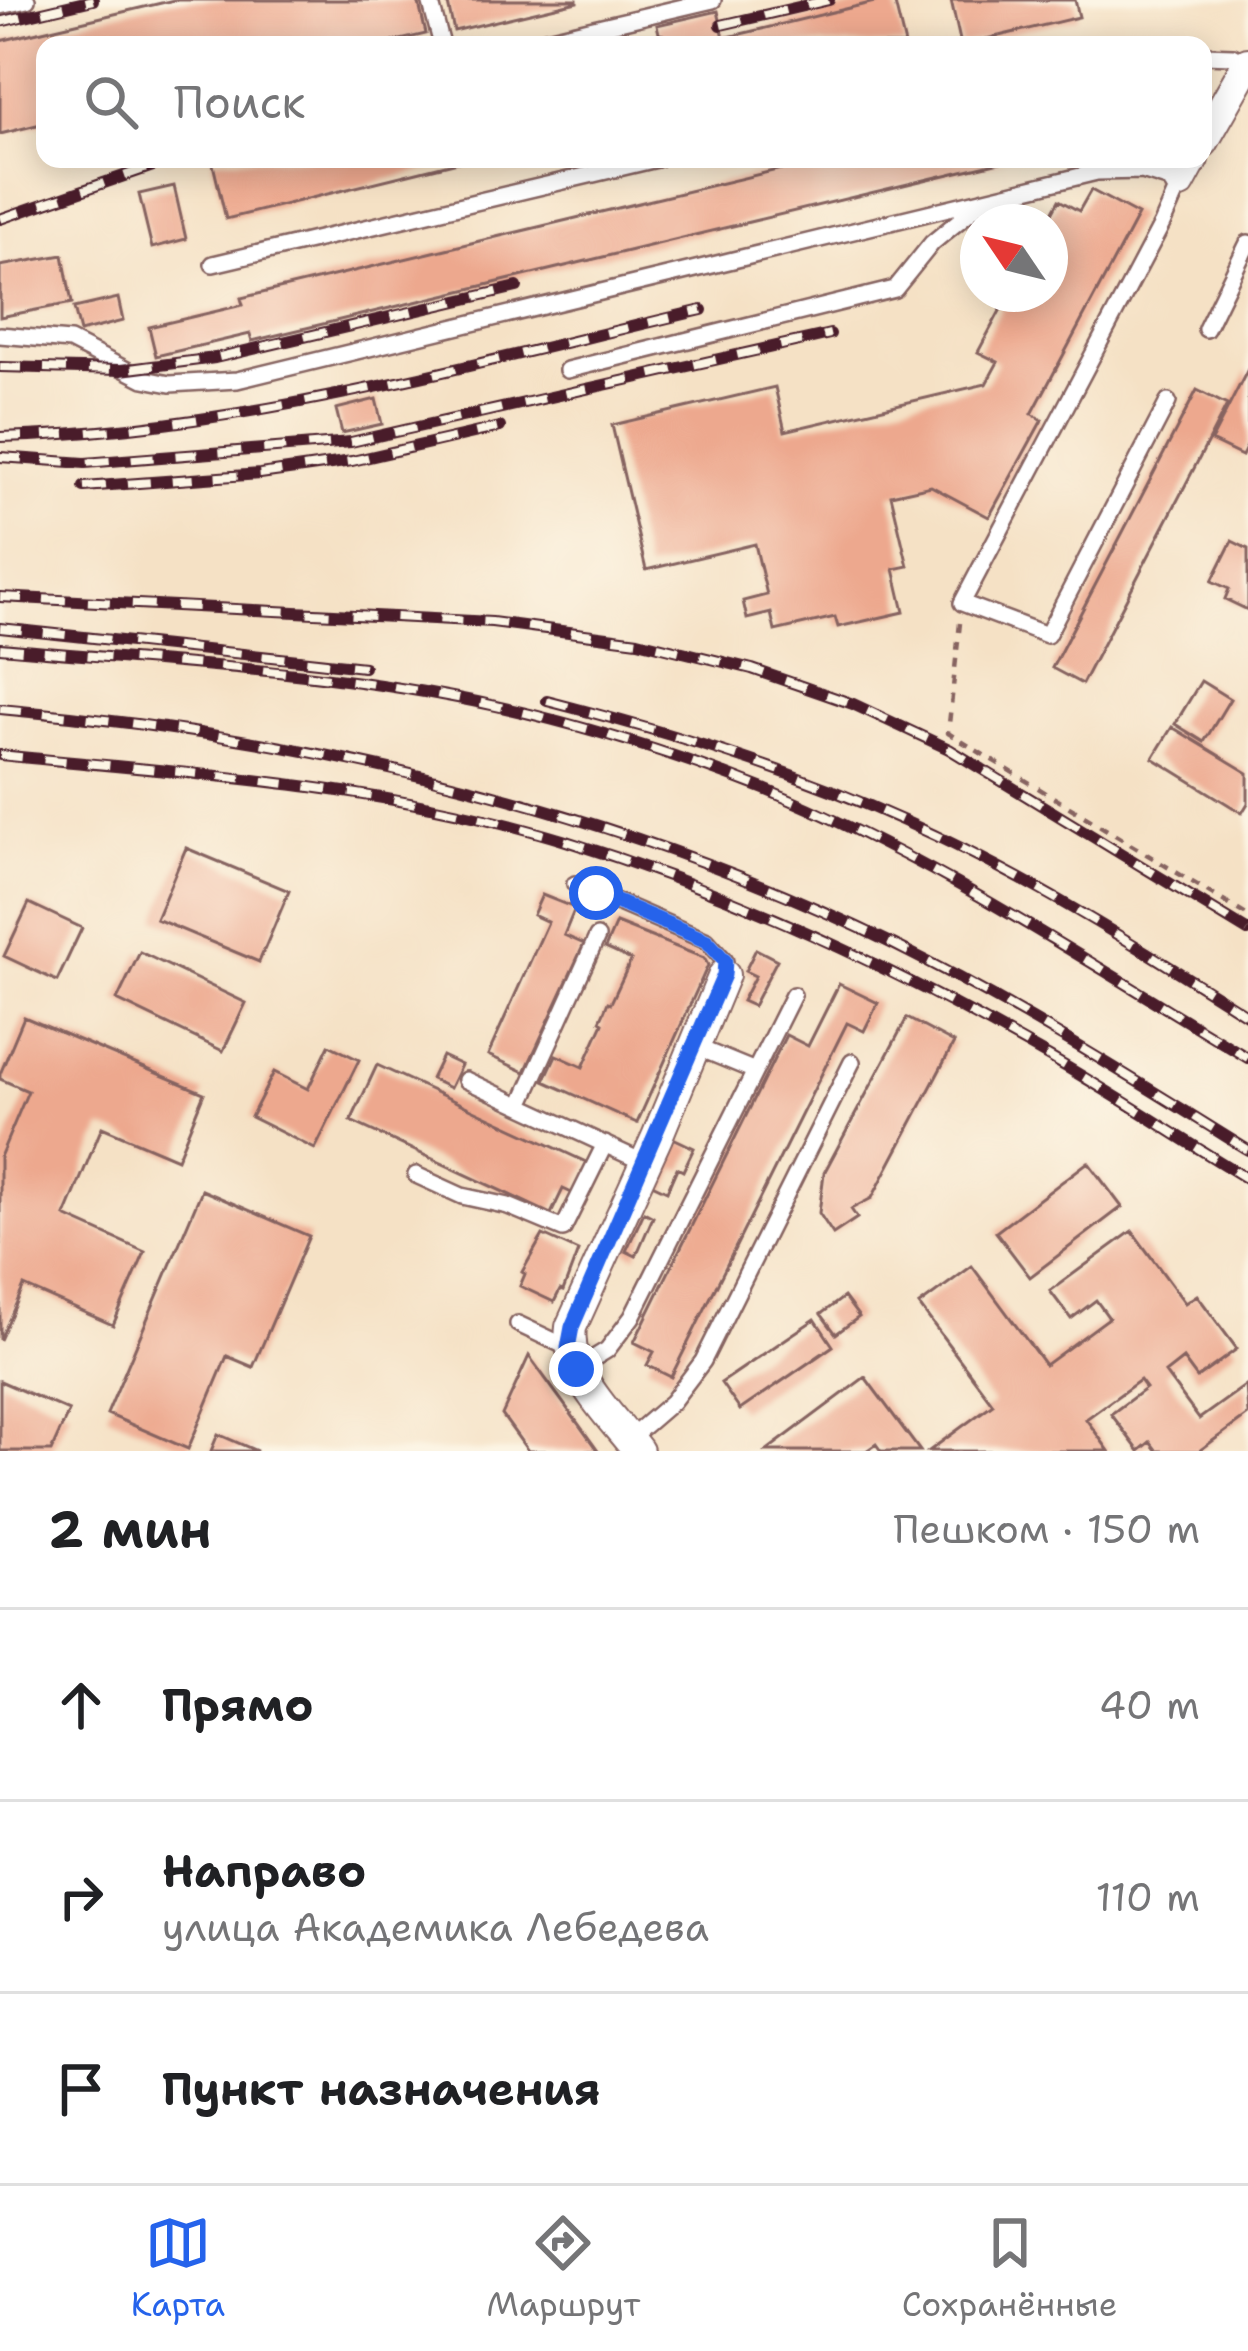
<!DOCTYPE html>
<html lang="ru">
<meta charset="utf-8">
<style>
body{margin:0;font-family:"Shantell Sans",sans-serif;background:#f2f2f2;color:#202124}
.compass{position:absolute;left:960px;top:204px;width:108px;height:108px;border-radius:50%;background:#fff;box-shadow:0 6px 30px #0003;rotate:305deg}
.stop{position:absolute;width:36px;height:36px;margin:-27px;border:9px solid #2563eb;border-radius:50%;background:#fff}
.stop.end{background:#2563eb;border-color:#fff;box-shadow:0 3px 12px #0008}
.list{margin:0;padding:0;list-style:none}
h2{display:flex;justify-content:space-between;align-items:center;height:156px;margin:0;padding:0 48px;font-size:51px}
h2 small{font-size:39px;font-weight:400;color:#757577}
.list li{display:grid;grid-template-columns:78px 1fr auto;gap:36px;align-items:center;box-sizing:border-box;height:192px;padding:0 48px;border-top:3px solid #e0e0e0}
.list b{display:block;font-size:45px;white-space:nowrap}
.list p{margin:0;font-size:39px;white-space:nowrap;color:#757577}
.list em{font-size:39px;font-style:normal;color:#757577}
.icon{flex:none;width:66px;height:66px;fill:none;stroke:currentColor;stroke-width:2;stroke-linecap:round;stroke-linejoin:round}
.map{position:relative;flex:none;width:1248px;height:1451px;overflow:hidden}
.search{position:absolute;background:#fff;box-shadow:0 6px 30px #0003;left:36px;right:36px;top:36px;height:132px;display:flex;align-items:center;gap:30px;box-sizing:border-box;padding:0 42px;border-radius:24px;color:#757577;font-size:45px}
.sheet{height:732px;background:#fff}
nav{display:flex;justify-content:space-around;align-items:center;box-sizing:border-box;height:168px;border-top:3px solid #e0e0e0;background:#fff;font-size:33px;color:#757577}
nav a{display:grid;justify-items:center;gap:6px}
nav .on{color:#2563eb}
.map>svg:first-child{display:block}
.building{fill:#eda88e}
.lines{fill:none;stroke-linecap:round;stroke-linejoin:round}
.service-casing{stroke:#866361;stroke-width:20}
.minor-casing{stroke:#866361;stroke-width:34}
.path{stroke:#866361;stroke-width:4.5;stroke-dasharray:9 9;stroke-linecap:butt}
.service{stroke:#fff;stroke-width:15}
.minor{stroke:#fff;stroke-width:30}
.rail-casing{stroke:#4a1f2b;stroke-width:12}
.rail{stroke:#fcf5e5;stroke-width:8;stroke-dasharray:22;stroke-linecap:butt}
.route{stroke:#2563eb;stroke-width:15}
</style>
<div class="map">
<svg width="1248" height="1451" viewBox="0 0 1248 1451">
<rect width="100%" height="100%" fill="#fcf5e5"/>
<filter id="ink" filterUnits="userSpaceOnUse"><feTurbulence type="fractalNoise" baseFrequency=".00833" numOctaves="2"/><feDisplacementMap in="SourceGraphic" scale="24" xChannelSelector="R" yChannelSelector="G"/><feConvolveMatrix kernelMatrix="1 2 1 2 8 2 1 2 1" color-interpolation-filters="sRGB"/></filter>
<filter id="wash" filterUnits="userSpaceOnUse"><feTurbulence type="fractalNoise" baseFrequency=".004" numOctaves="4" result="noise"/><feDisplacementMap in="SourceGraphic" scale="48" xChannelSelector="R" yChannelSelector="G"/><feGaussianBlur stdDeviation="2.7" result="paint"/><feColorMatrix in="noise" values="0 0 0 0 0 0 0 0 0 0 0 0 0 0 0 0 0 1.4 0 .05"/><feComposite in="paint" operator="in"/></filter>
<g filter="url(#wash)">
<rect width="100%" height="100%" fill="#f5e1c5"/>
<g id="blocks">
<path class="building" d="M174,0H418L426,34L379,45H45V123L0,134V41Z
M447,0H577V2L454,31Z
M883,0H894L905,45H662L657,25L718,11L724,38Z
M951,0H1075L1079,17L961,45Z
M470,159L226,219L212,160L218,159Z
M823,159L1004,161L252,341L250,334L156,356L149,327L243,305L241,298Z
M174,186L186,239L152,248L139,194Z
M1091,190L1138,215L1032,414L1042,420L989,517L931,486L891,495L908,566L894,569L904,612L838,627L835,617L775,631L771,613L747,619L743,601L767,595L755,544L646,570L612,425L775,387L785,431L986,384L998,362L978,352L1009,294H1050L1047,222L1059,200L1079,211Z
M63,255L72,303L0,317V266Z
M118,298L123,321L80,332L74,308Z
M1248,369V444L1242,456L1211,441Z
M1197,390L1227,405L1082,684L1052,668Z
M376,399L382,424L342,433L336,409Z
M1232,541L1248,549V610L1225,599L1229,589L1212,581Z
M1201,681L1230,699L1204,742L1175,724Z
M1172,727L1248,773V803L1242,813L1153,758Z
M186,848L289,891L259,962L156,919Z
M542,895L575,908L564,935L584,944L525,1072L488,1055L548,922L533,915Z
M29,903L82,928L57,981L4,956Z
M616,923L704,958L708,965L637,1123L544,1081L556,1055L583,1067L603,1023L600,1021L604,1012L608,1002L611,1003L631,960L605,948Z
M756,949L777,960L753,1006L742,1001L755,976L745,971Z
M140,952L246,1003L223,1051L117,1000Z
M839,984L878,1003L864,1031L847,1023L671,1377L647,1365L654,1352L634,1342L786,1035L808,1046Z
M24,1017L204,1093L177,1159L102,1127L65,1216L145,1252L113,1325L24,1286L0,1340V1157L28,1091L0,1079V1074Z
M907,1018L954,1043L872,1198L851,1209L857,1218L833,1234L819,1213L824,1173Z
M329,1045L359,1060L315,1149L251,1117L274,1072L308,1089Z
M442,1056L461,1065L450,1088L431,1079Z
M377,1065L588,1163L574,1194L563,1189L551,1214L351,1121Z
M671,1137L694,1148L683,1171L677,1168L667,1191L650,1183Z
M1088,1162L1122,1207L1030,1277L996,1232Z
M202,1190L309,1236L253,1367L227,1356L188,1449L107,1414Z
M644,1212L653,1217L636,1256L626,1251Z
M1132,1231L1185,1303L1197,1295L1237,1349L1197,1378L1183,1359L1165,1373L1199,1419L1246,1385L1248,1415L1199,1451H1157L1150,1442L1139,1451L1111,1414L1146,1388L1140,1380L1086,1419L1109,1451H929L993,1404L919,1305L972,1266L1045,1365L1109,1318L1096,1300L1071,1319L1050,1291Z
M543,1235L578,1251L563,1291L560,1290L554,1302L520,1286L525,1274L522,1272Z
M844,1297L859,1317L836,1334L821,1314Z
M815,1319L833,1346L740,1410L721,1383Z
M529,1356L564,1404L598,1451H528L502,1415Z
M865,1377L920,1451H881L876,1444L866,1451H766Z
M0,1381L69,1411L51,1451H0Z
M218,1434L257,1451H211Z"/>
</g>
</g>
<g filter="url(#ink)">
<use href="#blocks" fill-opacity="0" stroke="#866361" stroke-width="3"/>
<g class="lines">
<defs>
<path id="service" d="M430,0L442,45
M0,6L27,0
M521,45L713,0
M1203,55L1233,56L1247,64
M213,264L657,159
M1206,329L1248,243
M0,335L70,341L144,379L170,384L237,380L1097,172L1142,171L1180,183L1162,224L962,603L1047,635L1168,402
M567,370L895,289L932,243L983,201
M575,884L707,941L725,961L724,975
M694,1046L755,1071
M466,1080L645,1163
M521,1105L597,937
M416,1175L462,1196L508,1206L563,1229L605,1144
M518,1324L569,1348
M576,1369L607,1350L632,1317L793,995
M629,1439L672,1402L703,1361L852,1062"/>
<path id="minor" d="M1203,142L1248,63
M1180,183L1193,159
M638,1451C610,1414 565,1375 571,1327L657,1137L724,975"/>
</defs>
<use href="#service" class="service-casing"/>
<use href="#minor" class="minor-casing"/>
<path class="path" d="M960,623L948,733L1248,916"/>
<use href="#service" class="service"/>
<use href="#minor" class="minor"/>
<defs>
<path id="rail" d="M0,22L93,0
M721,25L829,0
M637,45L661,39
M0,219L173,159
M0,367L121,370L215,358L517,287
M0,437C238,431 471,364 702,310
M0,457L85,463L351,442L830,334
M84,487L260,474L352,461L500,427
M0,597L492,622L638,641L752,669L853,704L949,749L1248,931
M0,628L364,667
M0,648C164,663 334,670 496,706C586,726 679,755 764,789C935,859 1090,964 1248,1058
M547,701C668,732 790,769 904,821C1023,874 1138,946 1248,1016
M0,709C308,736 615,808 893,944C1016,1005 1132,1078 1248,1150
M0,755C189,774 383,784 566,841C730,892 890,966 1039,1051C1110,1091 1178,1137 1248,1179"/>
</defs>
<use href="#rail" class="rail-casing"/>
<use href="#rail" class="rail"/>
</g>
</g>
<g class="lines" filter="url(#ink)">
<path class="route" d="M576,1369L568,1348L572,1327L724,975L725,961L707,941L596,893"/>
</g>
</svg>
<svg class="compass" viewBox="-18 -18 36 36"><path d="M0-13l5 13h-10z" fill="#e53935"/><path d="M0 13l5-13h-10z" fill="#757577"/></svg>
<div class="stop" style="left:596px;top:893px"></div>
<div class="stop end" style="left:576px;top:1369px"></div>
<div class="search"><svg class="icon" aria-label="search" viewBox="0 0 24 24"><circle cx="10" cy="10" r="6"/><path d="M15 15l6 6"/></svg>Поиск</div>
</div>
<section class="sheet">
<h2>2 мин<small>Пешком · 150 m</small></h2>
<ul class="list">
<li><svg class="icon" aria-label="ahead" viewBox="0 0 24 24"><path d="M12 20V5M6 11l6-6 6 6"/></svg><div><b>Прямо</b></div><em>40 m</em></li>
<li><svg class="icon" aria-label="right" viewBox="0 0 24 24"><path d="M7 20v-9h11M14 6l5 5-5 5"/></svg><div><b>Направо</b><p>улица Академика Лебедева</p></div><em>110 m</em></li>
<li><svg class="icon" aria-label="arrive" viewBox="0 0 24 24"><path d="M6 21V4h12l-3 4 3 4H6"/></svg><div><b>Пункт назначения</b></div></li>
</ul>
</section>
<nav>
<a class="on"><svg class="icon" aria-label="map" viewBox="0 0 24 24"><path d="M3 6l6-2 6 2 6-2v14l-6 2-6-2-6 2zM9 4v14M15 6v14"/></svg>Карта</a>
<a><svg class="icon" aria-label="directions" viewBox="0 0 24 24"><path d="M12 3l9 9-9 9-9-9zM9 14v-3h6M13 9l2 2-2 2"/></svg>Маршрут</a>
<a><svg class="icon" aria-label="saved" viewBox="0 0 24 24"><path d="M7 4h10v16l-5-4-5 4z"/></svg>Сохранённые</a>
</nav>
